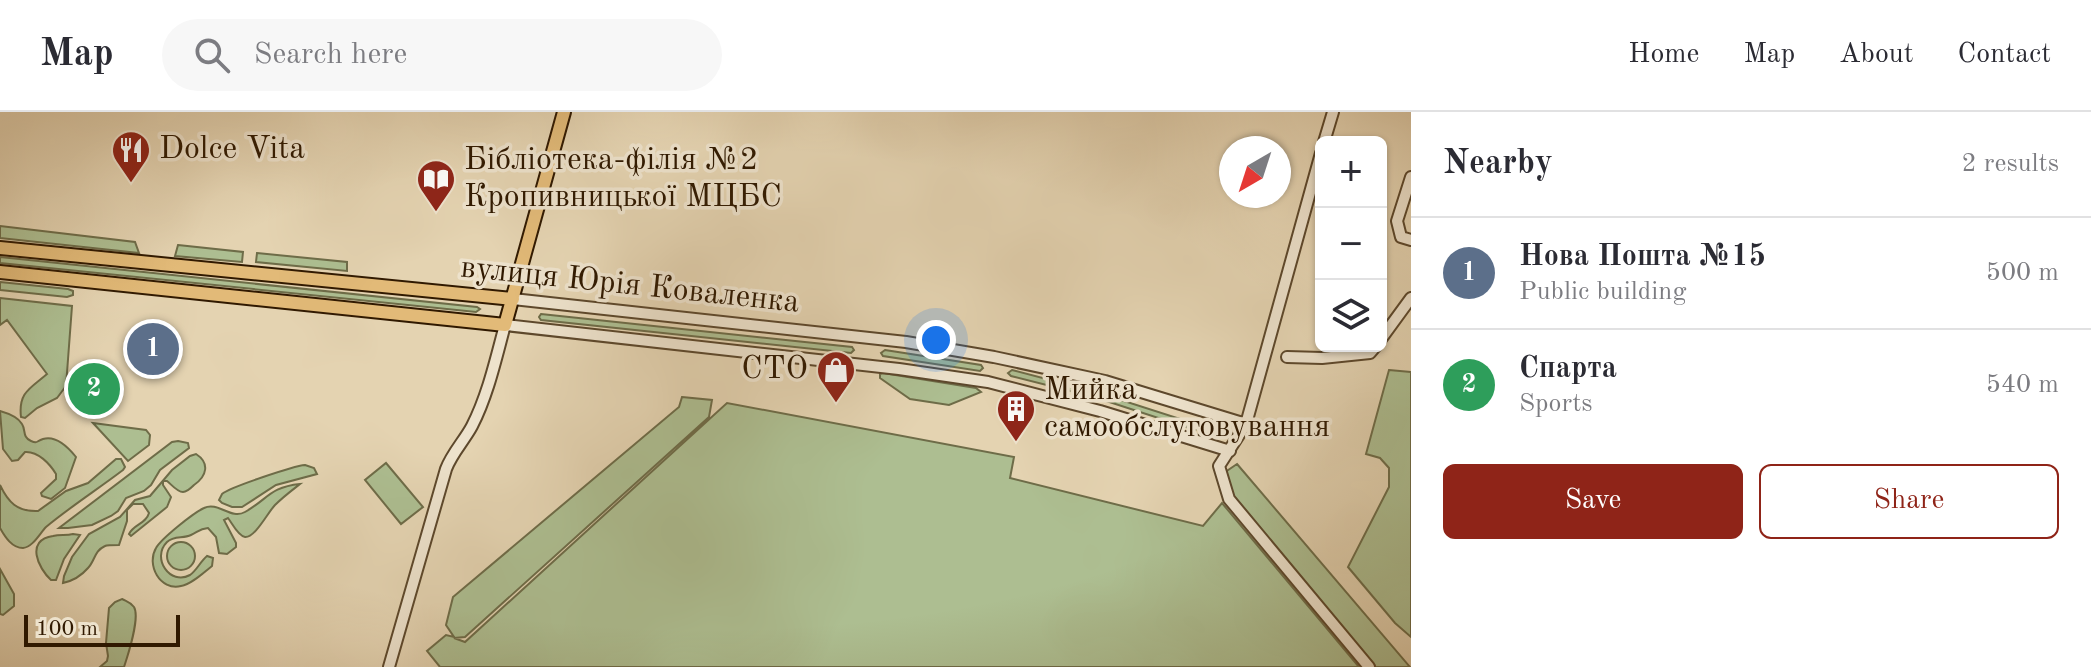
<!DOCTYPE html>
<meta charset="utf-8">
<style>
body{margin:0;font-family:"Old Standard TT",serif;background:#f7f7f7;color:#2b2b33}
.controls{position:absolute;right:24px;top:24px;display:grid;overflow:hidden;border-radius:12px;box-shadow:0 2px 6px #0004}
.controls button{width:72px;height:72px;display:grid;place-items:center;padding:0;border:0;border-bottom:2px solid #e1e1e2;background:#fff;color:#2b2b33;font:40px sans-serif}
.compass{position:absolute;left:1219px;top:24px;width:72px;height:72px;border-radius:50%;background:#fff;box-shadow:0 2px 6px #0004;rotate:219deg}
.scale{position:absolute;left:24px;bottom:20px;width:156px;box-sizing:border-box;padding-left:8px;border:4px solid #301900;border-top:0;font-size:22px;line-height:28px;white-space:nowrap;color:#301900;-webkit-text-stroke:6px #ede2cc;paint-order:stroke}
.you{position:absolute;left:936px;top:228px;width:28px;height:28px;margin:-20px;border:6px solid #fff;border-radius:50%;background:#1a73e8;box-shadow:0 0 0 12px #1a73e833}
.badge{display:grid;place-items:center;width:52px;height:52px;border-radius:50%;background:#8f2418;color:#fff;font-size:26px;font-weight:700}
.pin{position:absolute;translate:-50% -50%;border:4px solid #fff;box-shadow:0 2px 8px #0006}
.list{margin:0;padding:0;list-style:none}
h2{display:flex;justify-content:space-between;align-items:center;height:104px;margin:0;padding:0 32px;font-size:34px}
h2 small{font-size:26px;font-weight:400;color:#7c7c81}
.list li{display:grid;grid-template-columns:52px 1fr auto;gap:24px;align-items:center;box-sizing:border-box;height:112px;padding:0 32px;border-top:2px solid #e1e1e2}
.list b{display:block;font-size:30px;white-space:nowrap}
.list p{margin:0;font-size:26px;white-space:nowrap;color:#7c7c81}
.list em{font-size:26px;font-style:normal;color:#7c7c81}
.actions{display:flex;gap:16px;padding:24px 32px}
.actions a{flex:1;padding:18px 0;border:2px solid #8f2418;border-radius:12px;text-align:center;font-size:28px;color:#8f2418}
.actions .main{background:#8f2418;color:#fff}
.icon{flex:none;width:44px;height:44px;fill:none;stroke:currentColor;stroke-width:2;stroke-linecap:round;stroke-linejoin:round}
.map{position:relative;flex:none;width:1411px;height:555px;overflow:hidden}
header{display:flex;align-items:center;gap:48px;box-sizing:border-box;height:112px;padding:0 40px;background:#fff;border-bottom:2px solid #e1e1e2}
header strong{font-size:38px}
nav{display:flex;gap:44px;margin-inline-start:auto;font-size:28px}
.search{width:560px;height:72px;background:#f7f7f7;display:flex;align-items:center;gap:20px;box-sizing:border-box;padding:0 28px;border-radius:44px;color:#7c7c81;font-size:30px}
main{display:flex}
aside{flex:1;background:#fff}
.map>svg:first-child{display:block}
.green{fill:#adbe91;stroke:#6e6c48;stroke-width:2}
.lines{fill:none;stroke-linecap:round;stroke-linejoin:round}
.minor-casing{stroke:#5d482c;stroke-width:14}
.major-casing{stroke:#301900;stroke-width:16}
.minor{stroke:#ede2cc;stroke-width:10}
.major{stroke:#e2ba78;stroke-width:12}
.labels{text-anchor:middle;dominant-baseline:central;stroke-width:7;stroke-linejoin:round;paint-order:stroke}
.poi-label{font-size:32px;fill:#301900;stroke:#ede2cc;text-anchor:start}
.street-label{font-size:32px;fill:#301900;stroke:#ede2cc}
</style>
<header>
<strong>Map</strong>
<div class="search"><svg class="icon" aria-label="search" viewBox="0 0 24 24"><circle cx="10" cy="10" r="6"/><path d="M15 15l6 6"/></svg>Search here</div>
<nav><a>Home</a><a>Map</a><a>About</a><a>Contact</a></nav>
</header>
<main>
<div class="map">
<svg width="1411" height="555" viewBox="0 0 1411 555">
<rect width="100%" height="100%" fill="#e4d3b1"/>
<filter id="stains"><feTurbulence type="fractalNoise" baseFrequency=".0025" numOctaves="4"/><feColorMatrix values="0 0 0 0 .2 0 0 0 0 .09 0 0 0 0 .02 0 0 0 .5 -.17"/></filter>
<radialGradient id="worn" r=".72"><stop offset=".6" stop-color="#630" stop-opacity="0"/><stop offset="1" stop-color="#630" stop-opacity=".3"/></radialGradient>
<path class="green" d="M0,114L135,130L139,141L0,126Z
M178,133L243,140L242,150L175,144Z
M257,141L347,150V159L256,150Z
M0,145L477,195L480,197L476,200L0,151Z
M0,170L68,177L73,179V183L67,185L0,178Z
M0,186L72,194L66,274L57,286L37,296L25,306L21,305C18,280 31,276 47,262L7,208L0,213Z
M541,202L852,235L854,238L851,241L541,208L539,205Z
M885,238L981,253L983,256L980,259L883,244L881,241Z
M1012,258L1096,280L1196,312L1199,316L1195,318L1094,285L1011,264L1008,261Z
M1389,258L1411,260V525L1395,511L1348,455L1389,375V356L1380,346L1366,342Z
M883,261L976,276L981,280L949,293L910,287L880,266V262Z
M682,285L712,288L709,305L465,525L454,526L465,530L727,291L1014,345L1010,366L1203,414L1222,391L1359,555H440L427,539L446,523L454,525L446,513L453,485L679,295Z
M0,299C7,301 18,305 22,312C26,318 22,325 31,329C38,332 36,329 43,327C56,323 68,335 76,345L65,376L51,387L42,384L41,381L56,367V362C50,352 38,339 25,340L18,348L12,349L3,337Z
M93,311L146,318L150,323L149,333L128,349Z
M178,329L188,331L189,336L160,358L151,373L144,379L126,386L118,399L111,404L92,413L68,416H59L172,330Z
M196,342C210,351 207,364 194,373C192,375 186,380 183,380C177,380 171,372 167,369H163V373L171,385L167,395L131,424L129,422C134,412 146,412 149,401L143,392H133L127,398V409L119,433C116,433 107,433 105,434C94,439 95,449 88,456C82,463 72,469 63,471L64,464L72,445L89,422L120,405L135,388L150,384L172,358L190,344Z
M116,347H121L125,355L123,358C98,377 70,395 46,415C40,421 33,435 23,436C12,436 5,425 0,416V373C8,390 17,400 38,399L66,379L88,371Z
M386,351L423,395L401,412L365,368Z
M1237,352L1410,555H1375L1218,365Z
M305,353L314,356L317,362L276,373L242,395H232L222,391L219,388C220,386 221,384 222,382C230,375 294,354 305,353Z
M300,372C291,379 283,385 275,393C268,400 255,426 245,425C238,424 232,411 228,406L224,408L236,431V435L227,442L219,441L216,425L208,416C199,417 198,420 191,423C183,427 174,423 167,430C151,446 170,474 190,463C197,458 200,450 207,444L213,446L212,454C203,461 192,472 181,474C160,479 146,453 156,436C161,427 193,401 204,396C218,389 231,408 245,400C268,387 270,375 300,372Z
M73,422L80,423L64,447L56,468H51C38,456 25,428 53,424C60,422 66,424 73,422Z
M167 444a14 14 0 1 1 28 0a14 14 0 1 1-28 0Z
M0,457L14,482V494L3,503L0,502Z
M122,487C128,490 130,490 134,495C140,505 128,543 124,555H100L107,549L108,544L106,531L109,496L115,490Z"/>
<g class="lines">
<defs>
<path id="minor" d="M1324,30L1333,0
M1321,41L1246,312L1219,354L1229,387L1369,555
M1411,65L1397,109L1401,125L1411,128
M513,187L906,230L994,245L1105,269L1246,312
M1381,227L1411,186
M1287,245L1322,246L1370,241L1376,234
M389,555L446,357C452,341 464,329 472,314C488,283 496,246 505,213L899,257L988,270L1100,299L1230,339"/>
<path id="major" d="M0,136L513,187
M0,160L505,213L564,0"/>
</defs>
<use href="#minor" class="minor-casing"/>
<use href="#major" class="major-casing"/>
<use href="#minor" class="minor"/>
<use href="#major" class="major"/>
</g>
<defs>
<symbol id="restaurant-pin" viewBox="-11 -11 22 30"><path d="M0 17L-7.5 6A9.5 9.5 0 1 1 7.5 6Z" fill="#8f2418" stroke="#ede2cc"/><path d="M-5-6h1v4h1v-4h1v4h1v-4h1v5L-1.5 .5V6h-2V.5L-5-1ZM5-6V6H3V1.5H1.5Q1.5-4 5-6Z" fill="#fff"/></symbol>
<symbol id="library-pin" viewBox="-11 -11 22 30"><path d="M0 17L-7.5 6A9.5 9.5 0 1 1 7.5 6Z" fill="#8f2418" stroke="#ede2cc"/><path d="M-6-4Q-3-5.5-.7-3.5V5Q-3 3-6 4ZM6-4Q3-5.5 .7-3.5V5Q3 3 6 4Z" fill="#fff"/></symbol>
<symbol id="shop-pin" viewBox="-11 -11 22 30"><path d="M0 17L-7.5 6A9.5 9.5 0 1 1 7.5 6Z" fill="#8f2418" stroke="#ede2cc"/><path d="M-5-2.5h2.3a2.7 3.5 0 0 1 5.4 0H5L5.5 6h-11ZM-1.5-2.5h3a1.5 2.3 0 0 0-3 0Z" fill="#fff"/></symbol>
<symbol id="building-pin" viewBox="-11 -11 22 30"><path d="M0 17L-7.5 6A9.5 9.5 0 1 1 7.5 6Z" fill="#8f2418" stroke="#ede2cc"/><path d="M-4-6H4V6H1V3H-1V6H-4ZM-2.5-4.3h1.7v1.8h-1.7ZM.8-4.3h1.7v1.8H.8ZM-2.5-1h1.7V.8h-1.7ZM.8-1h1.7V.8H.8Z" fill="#fff"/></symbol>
</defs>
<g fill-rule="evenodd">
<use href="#restaurant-pin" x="109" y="16" width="44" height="60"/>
<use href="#library-pin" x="414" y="45" width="44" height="60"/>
<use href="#shop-pin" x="814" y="236" width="44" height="60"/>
<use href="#building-pin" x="994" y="275" width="44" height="60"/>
</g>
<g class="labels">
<g class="poi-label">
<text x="159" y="38">Dolce Vita</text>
<text x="464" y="49">Бібліотека-філія №2<tspan x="464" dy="37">Кропивницької МЦБС</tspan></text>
<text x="808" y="258" text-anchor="end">СТО</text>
<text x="1044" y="279">Мийка<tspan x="1044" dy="37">самообслуговування</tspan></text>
</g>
<g class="street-label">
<text transform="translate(630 174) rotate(6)">вулиця Юрія Коваленка</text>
</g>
</g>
<rect width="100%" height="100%" filter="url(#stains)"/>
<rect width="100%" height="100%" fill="url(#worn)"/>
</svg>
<div class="controls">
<button>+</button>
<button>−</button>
<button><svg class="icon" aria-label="layers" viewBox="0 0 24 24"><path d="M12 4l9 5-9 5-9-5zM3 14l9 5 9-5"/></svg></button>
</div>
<svg class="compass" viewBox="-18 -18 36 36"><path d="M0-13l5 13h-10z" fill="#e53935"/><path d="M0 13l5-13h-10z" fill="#7c7c81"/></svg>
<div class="scale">100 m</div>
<div class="you"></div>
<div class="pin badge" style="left:153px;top:237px;background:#5c6f8a">1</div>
<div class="pin badge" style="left:94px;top:277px;background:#2e9e5b">2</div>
</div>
<aside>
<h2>Nearby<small>2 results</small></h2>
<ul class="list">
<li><span class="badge" style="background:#5c6f8a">1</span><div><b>Нова Пошта №15</b><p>Public building</p></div><em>500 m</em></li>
<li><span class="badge" style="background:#2e9e5b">2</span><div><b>Спарта</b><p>Sports</p></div><em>540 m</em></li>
</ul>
<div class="actions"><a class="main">Save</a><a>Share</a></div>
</aside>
</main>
